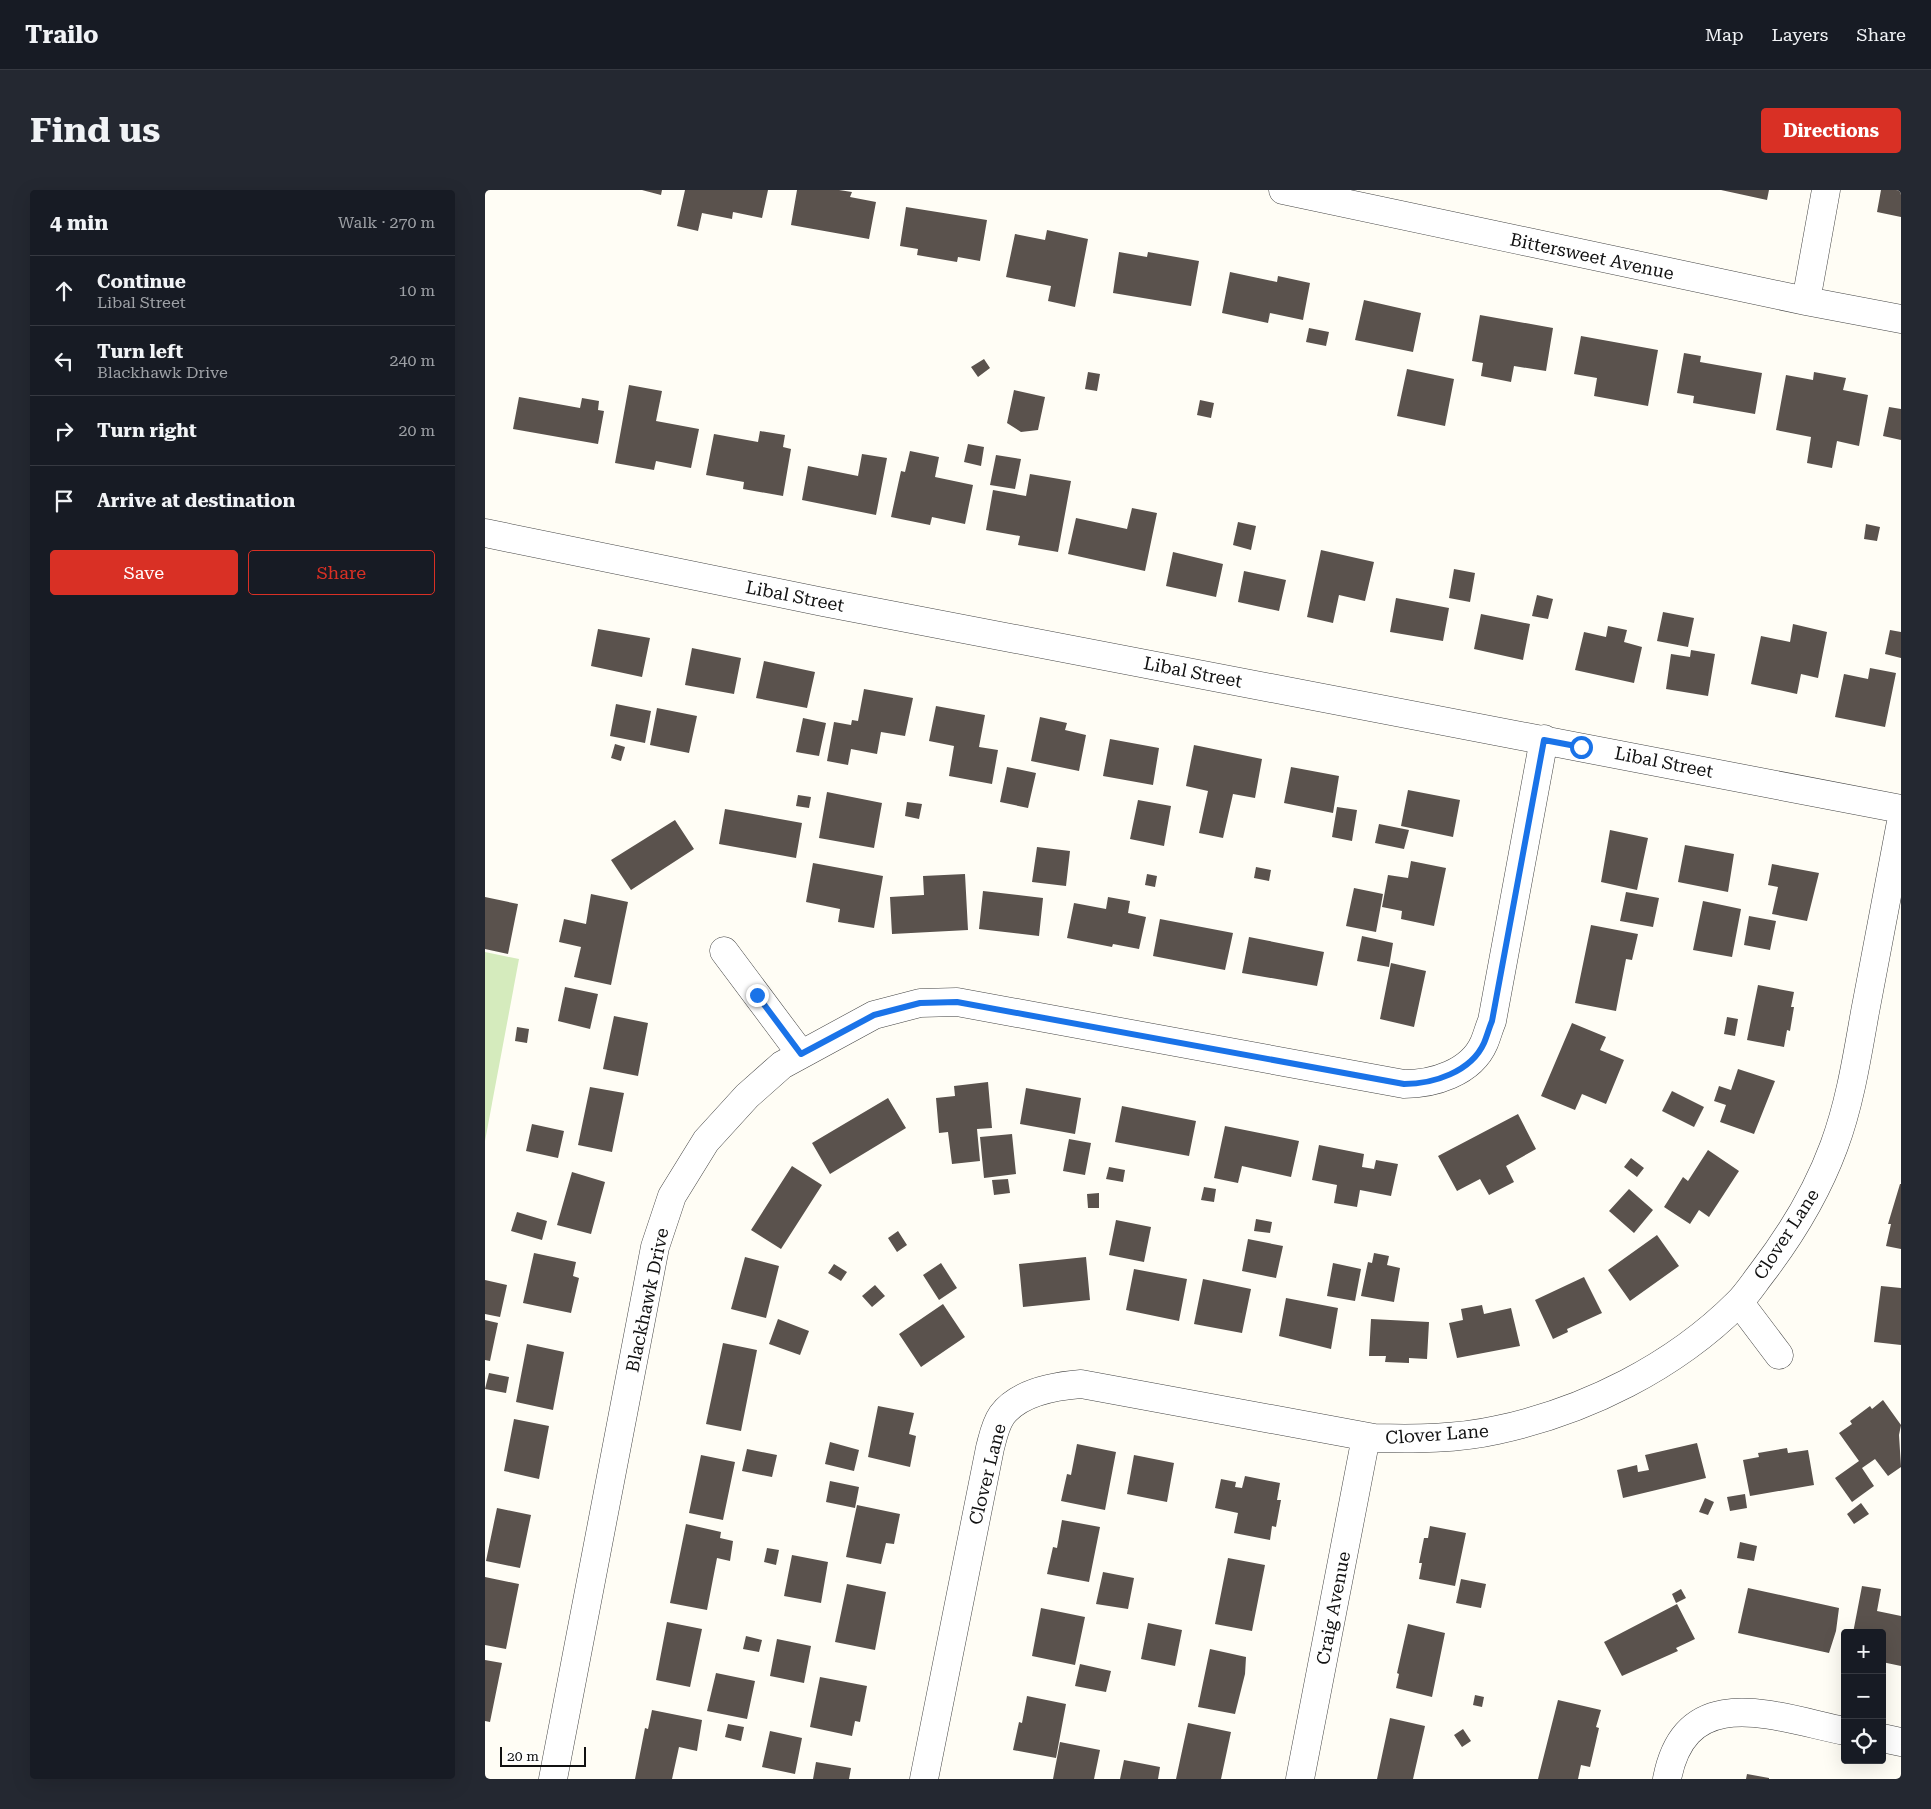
<!DOCTYPE html>
<meta charset="utf-8">
<style>
body{margin:0;font-family:"Roboto Serif",serif;background:#242831;color:#f1f3f6}
.controls{position:absolute;right:15px;bottom:15px;display:grid;overflow:hidden;border-radius:5px;box-shadow:0 5px 20px #0002}
.controls button{width:45px;height:45px;display:grid;place-items:center;padding:0;border:0;border-bottom:1px solid #363941;background:#171b24;color:#f1f3f6;font:25px sans-serif}
.scale{position:absolute;left:15px;bottom:12px;width:86px;box-sizing:border-box;padding-left:5px;border:2px solid #111;border-top:0;font-size:14px;line-height:18px;white-space:nowrap;color:#111;-webkit-text-stroke:4px #fff;paint-order:stroke}
.stop{position:absolute;width:15px;height:15px;margin:-11px;border:4px solid #1a73e8;border-radius:50%;background:#fff}
.stop.end{background:#1a73e8;border-color:#fff;box-shadow:0 1px 5px #0008}
.list{margin:0;padding:0;list-style:none}
h2{display:flex;justify-content:space-between;align-items:center;height:65px;margin:0;padding:0 20px;font-size:21px}
h2 small{font-size:16px;font-weight:400;color:#9ea1a6}
.list li{display:grid;grid-template-columns:32px 1fr auto;gap:15px;align-items:center;box-sizing:border-box;height:70px;padding:0 20px;border-top:1px solid #363941}
.list b{display:block;font-size:19px;white-space:nowrap}
.list p{margin:0;font-size:16px;white-space:nowrap;color:#9ea1a6}
.list em{font-size:16px;font-style:normal;color:#9ea1a6}
.actions{display:flex;gap:10px;padding:15px 20px}
.actions a{flex:1;padding:11px 0;border:1px solid #d93025;border-radius:5px;text-align:center;font-size:18px;color:#d93025}
.actions .main{background:#d93025;color:#fff}
.icon{flex:none;width:28px;height:28px;fill:none;stroke:currentColor;stroke-width:2;stroke-linecap:round;stroke-linejoin:round}
.map{position:relative;flex:none;width:1416px;height:1589px;overflow:hidden;border-radius:5px}
header{display:flex;align-items:center;gap:30px;box-sizing:border-box;height:70px;padding:0 25px;background:#171b24;border-bottom:1px solid #363941}
header strong{font-size:24px}
nav{display:flex;gap:28px;margin-inline-start:auto;font-size:18px}
.intro{display:flex;align-items:center;justify-content:space-between;box-sizing:border-box;height:120px;padding:0 30px}
h1{margin:0;font-size:35px}
.button{padding:12px 22px;border-radius:5px;background:#d93025;color:#fff;font-size:18px;font-weight:700}
main{display:flex;gap:30px;padding:0 30px}
aside{flex:1;background:#171b24;border-radius:5px;box-shadow:0 5px 20px #0002}
.map>svg:first-child{display:block}
.green{fill:#d5ebbd}
.building{fill:#5a524d}
.lines{fill:none;stroke-linecap:round;stroke-linejoin:round}
.minor-casing{stroke:#444;stroke-width:29}
.minor{stroke:#fff;stroke-width:28}
.route{stroke:#1a73e8;stroke-width:6}
.labels{text-anchor:middle;dominant-baseline:central;stroke-width:5;stroke-linejoin:round;paint-order:stroke}
.street-label{font-size:18px;fill:#111;stroke:#fff}
</style>
<header>
<strong>Trailo</strong>
<nav><a>Map</a><a>Layers</a><a>Share</a></nav>
</header>
<div class="intro"><h1>Find us</h1><a class="button">Directions</a></div>
<main>
<aside>
<h2>4 min<small>Walk · 270 m</small></h2>
<ul class="list">
<li><svg class="icon" aria-label="ahead" viewBox="0 0 24 24"><path d="M12 20V5M6 11l6-6 6 6"/></svg><div><b>Continue</b><p>Libal Street</p></div><em>10 m</em></li>
<li><svg class="icon" aria-label="left" viewBox="0 0 24 24"><path d="M17 20v-9H6M10 6l-5 5 5 5"/></svg><div><b>Turn left</b><p>Blackhawk Drive</p></div><em>240 m</em></li>
<li><svg class="icon" aria-label="right" viewBox="0 0 24 24"><path d="M7 20v-9h11M14 6l5 5-5 5"/></svg><div><b>Turn right</b></div><em>20 m</em></li>
<li><svg class="icon" aria-label="arrive" viewBox="0 0 24 24"><path d="M6 21V4h12l-3 4 3 4H6"/></svg><div><b>Arrive at destination</b></div></li>
</ul>
<div class="actions"><a class="main">Save</a><a>Share</a></div>
</aside>
<div class="map">
<svg width="1416" height="1589" viewBox="0 0 1416 1589">
<rect width="100%" height="100%" fill="#fffdf5"/>
<path class="green" d="M0,762L34,769L0,951Z"/>
<path class="building" d="M157,0H177L176,5Z
M200,0H283L277,28L248,22L247,29L217,23L213,41L192,36Z
M312,0H354L367,2L365,7L391,12L384,49L306,35Z
M1236,0H1284L1282,10Z
M1396,0H1416V27L1392,22Z
M421,17L502,30L495,71L473,67L472,72L432,65L433,59L415,56Z
M562,40L603,49L590,117L563,111L566,96L521,87L530,44L560,50Z
M634,62L662,67L663,62L714,71L706,116L628,103Z
M745,82L792,92L793,86L825,93L818,130L785,123L783,133L737,123Z
M879,110L936,123L928,162L870,150Z
M995,125L1068,138L1061,181L1029,176L1026,192L996,186L998,173L987,171Z
M824,138L844,142L841,156L821,152Z
M1096,146L1173,160L1163,216L1109,206L1112,188L1089,184Z
M1199,163L1216,166L1215,172L1277,183L1270,224L1208,213L1209,206L1192,203Z
M499,169L505,178L493,187L486,177Z
M922,179L969,189L960,236L912,226Z
M603,182L615,184L612,201L600,199Z
M1329,182L1361,188L1358,200L1383,205L1374,256L1352,251L1347,278L1322,273L1326,247L1291,240L1301,185L1328,190Z
M144,195L177,201L171,231L214,239L206,278L171,271L169,280L130,273Z
M529,200L560,207L553,240L536,242L522,233Z
M34,207L95,218L97,208L114,211L113,220L119,221L113,254L28,239Z
M715,210L729,213L726,228L712,225Z
M1404,217L1416,219V250L1398,246Z
M275,241L300,245L298,257L306,259L298,306L258,299L259,292L221,285L229,244L273,252Z
M483,254L499,257L496,276L479,272Z
M425,261L454,267L450,287L488,295L480,334L447,327L445,335L406,327L416,281L420,282Z
M377,264L402,268L391,325L317,310L323,276L373,286Z
M511,265L536,269L530,299L505,295Z
M545,284L586,291L573,362L533,355L535,346L501,340L508,300L541,306Z
M647,318L672,323L660,381L583,364L591,328L642,339Z
M753,332L771,336L766,360L748,355Z
M1381,334L1395,337L1392,351L1379,349Z
M836,360L889,372L880,411L854,405L848,433L822,427Z
M688,362L738,374L731,407L681,396Z
M969,379L990,383L985,412L964,408Z
M759,381L801,390L794,421L753,412Z
M1052,405L1068,409L1063,429L1047,426Z
M911,408L964,418L958,451L905,442Z
M1178,422L1209,428L1203,457L1172,451Z
M996,424L1045,434L1038,470L989,459Z
M1308,434L1342,442L1333,488L1316,484L1312,504L1266,494L1276,446L1305,452Z
M1123,436L1142,440L1139,452L1157,457L1149,493L1090,480L1099,442L1121,447Z
M113,439L165,448L157,487L106,476Z
M1405,440L1416,442V468L1400,464Z
M207,458L256,468L249,504L200,495Z
M1206,460L1230,464L1223,506L1181,499L1186,464L1205,467Z
M279,471L330,482L322,518L271,508Z
M1385,478L1411,483L1400,537L1350,527L1359,484L1383,489Z
M379,499L428,508L420,546L396,542L392,564L366,559L363,575L342,571L349,532L366,535L367,530L373,531Z
M131,514L166,521L160,553L125,546Z
M451,516L500,525L494,557L513,560L507,594L464,586L469,556L444,551Z
M172,518L212,526L204,563L165,555Z
M555,527L582,533L580,540L601,545L594,581L546,571Z
M318,528L341,533L334,566L311,562Z
M625,549L674,558L668,595L618,586Z
M130,554L140,557L136,571L126,568Z
M709,555L777,569L770,608L748,604L738,648L714,643L723,601L701,596Z
M522,577L551,583L543,618L515,612Z
M806,577L854,586L848,623L799,613Z
M923,600L975,610L968,647L916,636Z
M342,602L397,613L389,658L334,648Z
M313,605L326,607L324,618L311,616Z
M653,610L686,616L679,656L645,649Z
M422,612L437,614L434,629L420,626Z
M852,617L872,620L867,651L847,647Z
M240,619L317,633L311,668L234,654Z
M190,630L209,659L146,700L126,670Z
M894,634L924,640L919,659L890,653Z
M1125,640L1163,648L1152,700L1116,692Z
M1200,655L1249,664L1243,702L1193,692Z
M552,657L585,661L581,696L547,692Z
M926,671L961,678L949,736L916,729L917,721L897,717L903,685L923,688Z
M328,673L398,686L389,738L353,732L355,719L321,712Z
M1287,674L1334,683L1322,731L1287,724L1293,697L1283,695Z
M771,677L786,680L784,691L769,688Z
M480,684L483,740L407,744L405,707L439,705L438,686Z
M662,684L672,686L670,697L660,695Z
M869,698L898,704L891,742L861,736Z
M498,701L558,708L554,746L494,739Z
M1141,702L1174,708L1168,737L1135,731Z
M106,704L143,712L126,795L89,787L96,757L74,752L79,729L101,734Z
M0,707L33,714L23,764L0,759Z
M623,707L645,711L643,723L661,727L654,759L628,754L627,757L582,748L589,713L621,719Z
M1218,711L1256,719L1247,767L1208,760Z
M1264,726L1291,731L1285,760L1259,755Z
M675,729L748,743L740,780L668,766Z
M1106,735L1153,744L1147,770L1141,769L1131,821L1090,813Z
M877,746L908,753L904,777L872,771Z
M764,747L839,762L832,796L757,783Z
M906,773L941,781L929,837L895,829Z
M1273,795L1309,802L1306,817H1309L1305,841L1302,840L1299,857L1262,850Z
M80,797L113,804L105,839L73,831Z
M129,826L163,833L153,886L118,879Z
M1242,827L1253,829L1250,846L1239,844Z
M1087,833L1121,847L1115,860L1139,870L1121,914L1097,904L1090,920L1056,906Z
M32,837L44,839L42,853L30,851Z
M1253,879L1290,891L1269,944L1235,932L1241,915L1229,911L1234,896L1246,900Z
M503,892L507,938L492,939L495,971L467,974L463,942L454,943L451,908L470,906L469,896Z
M105,897L139,903L127,962L93,955Z
M541,898L596,908L590,944L535,934Z
M1187,901L1219,917L1209,937L1177,921Z
M403,908L421,938L345,984L327,953Z
M637,916L711,931L704,966L630,952Z
M1033,924L1051,959L1021,976L1029,992L1004,1005L995,989L972,1001L953,966Z
M47,934L79,941L73,968L41,961Z
M740,936L814,951L806,987L757,976L753,993L729,988Z
M527,944L531,984L499,988L495,947Z
M584,949L606,953L600,985L578,981Z
M834,955L879,964L877,977L889,979L891,970L913,974L906,1006L875,1000L872,1017L849,1013L852,995L827,990Z
M1223,960L1254,981L1224,1027L1214,1020L1205,1034L1179,1017L1198,987L1203,991Z
M1146,968L1159,978L1152,987L1139,977Z
M307,976L337,995L296,1059L266,1040Z
M624,977L640,980L638,992L621,989Z
M87,982L120,992L106,1044L72,1035Z
M523,989L525,1003L509,1005L507,990Z
M1415,994H1416V1059L1401,1056L1406,1034H1403Z
M719,997L731,999L729,1012L716,1010Z
M1144,999L1168,1020L1149,1043L1124,1021Z
M614,1003V1018H603L602,1004Z
M32,1022L62,1031L57,1050L26,1041Z
M771,1029L787,1032L785,1043L769,1041Z
M631,1030L666,1037L659,1072L624,1065Z
M413,1041L422,1055L412,1062L403,1048Z
M1172,1045L1194,1076L1145,1111L1123,1080Z
M763,1049L798,1056L791,1088L757,1081Z
M49,1063L91,1072L88,1086L94,1088L86,1123L38,1113Z
M889,1063L904,1066L902,1075L915,1078L909,1112L876,1106L883,1072L887,1073Z
M260,1067L294,1076L281,1128L246,1119Z
M601,1067L605,1110L538,1117L534,1074Z
M456,1073L472,1098L454,1110L438,1085Z
M848,1073L876,1079L870,1111L842,1106Z
M349,1074L362,1082L356,1091L343,1083Z
M649,1079L702,1089L694,1131L641,1120Z
M1099,1087L1117,1123L1082,1139L1083,1142L1068,1149L1050,1110Z
M718,1089L766,1099L757,1143L709,1134Z
M0,1090L22,1095L15,1127L0,1124Z
M390,1095L400,1106L387,1117L377,1106Z
M1396,1096L1416,1098V1155L1389,1152Z
M801,1108L853,1118L846,1159L794,1146Z
M458,1114L480,1147L436,1177L414,1144Z
M997,1115L999,1124L1026,1118L1035,1156L972,1168L964,1133L978,1130L976,1119Z
M293,1129L324,1141L315,1165L284,1154Z
M886,1129L944,1132L942,1169L924,1168V1173L900,1172L901,1166H884Z
M0,1130L13,1133L5,1171L0,1170Z
M238,1153L272,1160L256,1241L221,1234Z
M42,1154L79,1162L68,1220L31,1212Z
M4,1183L24,1187L21,1203L0,1199Z
M1398,1210L1416,1235L1414,1245L1416,1277L1403,1286L1390,1269L1377,1278L1389,1296L1367,1312L1350,1288L1374,1271L1354,1243L1367,1234L1365,1231L1385,1216L1387,1219Z
M393,1216L429,1223L424,1244L431,1246L425,1277L383,1267Z
M29,1229L64,1236L54,1289L19,1281Z
M345,1252L374,1260L369,1281L340,1274Z
M1212,1253L1221,1288L1138,1308L1132,1280L1152,1275L1153,1282L1164,1280L1160,1265Z
M592,1254L631,1262L620,1320L576,1311L582,1284L586,1285Z
M1302,1258L1303,1263L1323,1260L1329,1295L1265,1306L1258,1270L1274,1267L1273,1263Z
M262,1259L292,1265L287,1287L257,1281Z
M216,1265L250,1272L238,1330L204,1323Z
M649,1265L689,1273L682,1312L642,1304Z
M760,1286L795,1293L792,1310H796L791,1337L787,1336L785,1350L749,1343L753,1323L730,1318L736,1289L751,1292L750,1297L757,1298Z
M345,1291L374,1297L370,1318L341,1312Z
M1260,1304L1262,1318L1245,1321L1242,1307Z
M1220,1308L1229,1312L1223,1325L1214,1322Z
M1376,1313L1384,1324L1369,1334L1362,1324Z
M372,1315L415,1324L409,1354L401,1353L396,1374L361,1367Z
M12,1318L46,1325L35,1378L1,1371Z
M577,1330L615,1337L604,1392L562,1384L568,1357L572,1358Z
M201,1334L236,1342L235,1348L248,1351L245,1371L232,1368L222,1420L185,1413Z
M945,1336L981,1343L970,1396L934,1389L937,1373H934L939,1348H943Z
M1255,1352L1272,1356L1269,1371L1252,1368Z
M282,1358L294,1360L291,1375L279,1372Z
M307,1365L343,1372L336,1413L299,1406Z
M743,1368L780,1375L767,1441L730,1434Z
M618,1382L649,1388L643,1419L611,1414Z
M0,1387L34,1394L21,1459L0,1455Z
M976,1389L1001,1394L996,1418L971,1413Z
M362,1394L401,1402L390,1460L350,1452Z
M1377,1396L1396,1399L1392,1421L1416,1426V1476L1397,1472V1443H1368Z
M1263,1398L1354,1418L1351,1441L1344,1463L1253,1443Z
M1196,1399L1201,1408L1191,1413L1187,1404Z
M1192,1414L1210,1449L1191,1458L1193,1461L1137,1486L1119,1452Z
M556,1418L600,1427L590,1475L547,1466Z
M182,1432L217,1439L205,1497L171,1490Z
M663,1433L697,1440L690,1476L656,1469Z
M923,1434L960,1443L947,1507L911,1498L914,1484L912,1483Z
M261,1446L277,1450L274,1462L258,1459Z
M292,1449L326,1456L319,1493L285,1486Z
M725,1459L761,1467L760,1484L750,1524L713,1517Z
M0,1470L17,1473L5,1532L0,1531Z
M595,1474L626,1481L621,1502L590,1496Z
M231,1483L270,1491L262,1529L222,1521Z
M335,1487L382,1496L375,1532L370,1531L367,1546L325,1537Z
M990,1505L999,1507L997,1517L988,1515Z
M542,1506L581,1514L571,1568L528,1560L534,1532L537,1533Z
M1073,1510L1116,1520L1111,1537L1114,1538L1105,1577L1096,1575L1093,1589H1053Z
M167,1520L217,1530L212,1561L194,1557L187,1589H150L160,1538L163,1539Z
M905,1528L940,1536L928,1589H892Z
M703,1533L746,1542L736,1589H691Z
M243,1534L259,1537L256,1551L240,1547Z
M978,1539L986,1551L977,1557L969,1545Z
M285,1541L317,1548L310,1584L277,1577Z
M575,1552L615,1560L609,1589H568Z
M639,1570L675,1577L673,1589H635Z
M331,1572L366,1578L364,1589H328Z
M1262,1584L1284,1588V1589H1261Z"/>
<g class="lines">
<defs>
<path id="minor" d="M798,0L1321,111L1416,129
M1321,111L1341,0
M0,343L338,412L1416,619
M239,761L316,864
M1254,1112L1294,1165
M1397,1548L1416,1552
M68,1589L170,1057L187,1006L221,951L262,906L297,875L389,825L435,813L472,812L919,894C948,894 986,883 999,853C1002,846 1004,838 1007,831L1059,549
M439,1589L505,1258C508,1247 510,1235 517,1225C534,1202 570,1196 596,1194L889,1248C930,1249 972,1249 1012,1240C1101,1221 1189,1177 1253,1113C1262,1104 1269,1093 1276,1084C1306,1045 1332,1002 1349,956C1365,913 1372,867 1380,822C1392,759 1404,696 1416,632
M815,1589L881,1247
M1182,1589C1201,1490 1290,1527 1360,1541"/>
</defs>
<use href="#minor" class="minor-casing"/>
<use href="#minor" class="minor"/>
</g>
<g class="lines">
<path class="route" d="M272,805L316,864L389,825L435,813L472,812L919,894C948,894 986,882 999,853C1002,846 1004,838 1007,831L1059,550L1096,557"/>
</g>
<g class="labels">
<g class="street-label">
<text transform="translate(1107 66) rotate(12)">Bittersweet Avenue</text>
<text transform="translate(310 406) rotate(11)">Libal Street</text>
<text transform="translate(708 482) rotate(11)">Libal Street</text>
<text transform="translate(1179 572) rotate(11)">Libal Street</text>
<text transform="translate(1301 1044) rotate(-57)">Clover Lane</text>
<text transform="translate(162 1110) rotate(-78)">Blackhawk Drive</text>
<text transform="translate(952 1244) rotate(-4)">Clover Lane</text>
<text transform="translate(502 1284) rotate(-76)">Clover Lane</text>
<text transform="translate(848 1418) rotate(-79)">Craig Avenue</text>
</g>
</g>
</svg>
<div class="controls">
<button>+</button>
<button>−</button>
<button><svg class="icon" aria-label="locate" viewBox="0 0 24 24"><circle cx="12" cy="12" r="6"/><path d="M12 2v4M12 18v4M2 12h4M18 12h4"/></svg></button>
</div>
<div class="scale">20 m</div>
<div class="stop" style="left:1096px;top:557px"></div>
<div class="stop end" style="left:272px;top:805px"></div>
</div>
</main>
